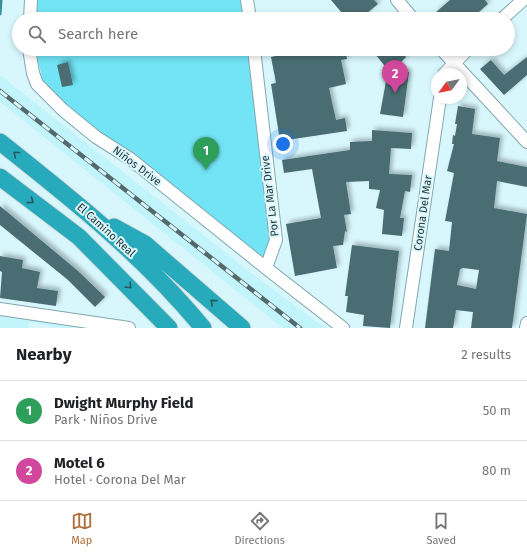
<!DOCTYPE html>
<meta charset="utf-8">
<style>
body{margin:0;font-family:"Fira Sans",sans-serif;background:#f6f6f6;color:#202124}
.compass{position:absolute;left:431px;top:68px;width:36px;height:36px;border-radius:50%;background:#fff;box-shadow:0 2px 6px #0003;rotate:237deg}
.you{position:absolute;left:283px;top:144px;width:14px;height:14px;margin:-10px;border:3px solid #fff;border-radius:50%;background:#1a73e8;box-shadow:0 0 0 6px #1a73e833}
.badge{display:grid;place-items:center;width:26px;height:26px;border-radius:50%;background:#ae6d37;color:#fff;font-size:13px;font-weight:700}
.pin{position:absolute;translate:-50% -33px;filter:drop-shadow(0 1px 2px #0008)}
.pin::after{content:'';position:absolute;top:21px;width:14px;height:12px;background:inherit;clip-path:polygon(0 0,100% 0,50% 100%)}
.list{margin:0;padding:0;list-style:none}
h2{display:flex;justify-content:space-between;align-items:center;height:52px;margin:0;padding:0 16px;font-size:17px}
h2 small{font-size:13px;font-weight:400;color:#757577}
.list li{display:grid;grid-template-columns:26px 1fr auto;gap:12px;align-items:center;box-sizing:border-box;height:60px;padding:0 16px;border-top:1px solid #e0e0e0}
.list b{display:block;font-size:15px;white-space:nowrap}
.list p{margin:0;font-size:13px;white-space:nowrap;color:#757577}
.list em{font-size:13px;font-style:normal;color:#757577}
.icon{flex:none;width:22px;height:22px;fill:none;stroke:currentColor;stroke-width:2;stroke-linecap:round;stroke-linejoin:round}
.map{position:relative;flex:none;width:527px;height:328px;overflow:hidden}
.search{position:absolute;background:#fff;box-shadow:0 2px 6px #0003;left:12px;right:12px;top:12px;height:44px;display:flex;align-items:center;gap:10px;box-sizing:border-box;padding:0 14px;border-radius:22px;color:#757577;font-size:15px}
.sheet{height:172px;background:#fff}
nav{display:flex;justify-content:space-around;align-items:center;box-sizing:border-box;height:56px;border-top:1px solid #e0e0e0;background:#fff;font-size:11px;color:#757577}
nav a{display:grid;justify-items:center;gap:2px}
nav .on{color:#ae6d37}
.map>svg:first-child{display:block}
.built{fill:#c2f4fc}
.green{fill:#72e4f5}
.lines{fill:none;stroke-linecap:round;stroke-linejoin:round}
.stream{stroke:#33909c;stroke-width:3}
.building{fill:#496d72;fill-rule:evenodd;filter:url(#shadow)}
.minor-casing{stroke:#81a7ad;stroke-width:14}
.highway-casing{stroke:#d8dbdb;stroke-width:19}
.minor{stroke:#fff;stroke-width:12}
.highway{stroke:#27aabb;stroke-width:17}
.rail-casing{stroke:#55696c;stroke-width:4.5}
.rail{stroke:#d8f7fc;stroke-width:3;stroke-dasharray:9;stroke-linecap:butt}
.oneway{stroke:#26595f}
.labels{text-anchor:middle;dominant-baseline:central;stroke-width:4;stroke-linejoin:round;paint-order:stroke}
.street-label{font-size:11px;fill:#263638;stroke:#d8f7fc}
</style>
<div class="map">
<svg width="527" height="328" viewBox="0 0 527 328">
<defs>
<filter id="shadow"><feDropShadow dx="3" dy="-3" stdDeviation="2" flood-color="#0004"/></filter>
</defs>
<rect width="100%" height="100%" fill="#d8f7fc"/>
<path class="built" d="M0,75L258,278L325,328H283L0,102Z
M0,313L74,328H62L29,322L28,328H0Z"/>
<path class="green" d="M37,0H247L250,19H35Z
M35,49H254L276,240L266,268L56,98L43,81Z"/>
<g class="lines">
<path class="stream" d="M0,14L1,0"/>
</g>
<path class="building" d="M331,0H374L378,4L360,19H347Z
M450,0H485L488,4L471,19H440L435,13Z
M308,49H345L347,59L341,60L346,84L329,88L336,120L345,118L347,131L280,141L271,84L276,83L271,57Z
M371,49H399L406,57L393,70L409,72L403,117L380,114L388,70Z
M527,57V75L504,95L480,69L491,60L504,75Z
M68,62L73,85L62,87L57,65Z
M458,106L475,109L472,134L500,138L497,161L527,167V187L497,181L494,208L527,214L512,328H471L473,312L456,310L453,328H425L435,249L449,251L452,222L445,221L454,173L447,171L454,144H452L453,135L455,136L457,124H455ZM463,268L479,270L476,289L457,285L460,269Z
M372,130L412,133L411,149L391,148L389,174L412,175L410,192L405,191L400,218H404L402,236L382,234L384,210L376,208L380,190L369,189V181L346,182L351,214L344,215L347,232L345,231L343,245L333,246L337,268L295,276L286,224L321,218L312,169L284,173L282,160L350,150V142L372,141Z
M0,206L78,271L105,297L95,307L68,280L0,225Z
M352,245L399,251L390,328L363,326L364,315L346,312L348,296H345Z
M0,256L23,260L22,268L40,272L37,288L58,291L56,306L0,298L2,272L0,271Z"/>
<g class="lines">
<defs>
<path id="minor" d="M247,0L250,19
M397,0L413,19
M30,19L31,0
M502,19L523,0
M29,49L33,73L37,84L63,110L96,137L129,158L266,268L343,328
M254,49L276,240L266,268
M441,49L527,142
M444,74L468,49
M0,309L129,328
M406,328L440,98
M526,328L527,323"/>
<path id="highway" d="M0,142C72,199 144,256 203,328
M0,177L79,237L169,328
M114,227L145,244L242,328"/>
</defs>
<use href="#minor" class="minor-casing"/>
<use href="#highway" class="highway-casing"/>
<use href="#minor" class="minor"/>
<use href="#highway" class="highway"/>
<defs>
<path id="rail" d="M0,91L300,328"/>
</defs>
<use href="#rail" class="rail-casing"/>
<use href="#rail" class="rail"/>
</g>
<defs><path id="oneway-chevron" d="M-2-3.5L2.5 0L-2 3.5" fill="none" stroke-width="1.6" stroke-linecap="round" stroke-linejoin="round"/></defs>
<g class="oneway">
<use href="#oneway-chevron" transform="translate(16 154) rotate(-141)"/>
<use href="#oneway-chevron" transform="translate(31 201) rotate(37)"/>
<use href="#oneway-chevron" transform="translate(129 286) rotate(46)"/>
<use href="#oneway-chevron" transform="translate(213 302) rotate(-139)"/>
</g>
<g class="labels">
<g class="street-label">
<text transform="translate(137 166) rotate(37)">Niños Drive</text>
<text transform="translate(270 196) rotate(-97)">Por La Mar Drive</text>
<text transform="translate(423 213) rotate(-82)">Corona Del Mar</text>
<text transform="translate(106 230) rotate(42)">El Camino Real</text>
</g>
</g>
</svg>
<svg class="compass" viewBox="-18 -18 36 36"><path d="M0-13l5 13h-10z" fill="#e53935"/><path d="M0 13l5-13h-10z" fill="#757577"/></svg>
<div class="you"></div>
<div class="pin badge" style="left:206px;top:170px;background:#2e9e5b">1</div>
<div class="pin badge" style="left:395px;top:93px;background:#d1479c">2</div>
<div class="search"><svg class="icon" aria-label="search" viewBox="0 0 24 24"><circle cx="10" cy="10" r="6"/><path d="M15 15l6 6"/></svg>Search here</div>
</div>
<section class="sheet">
<h2>Nearby<small>2 results</small></h2>
<ul class="list">
<li><span class="badge" style="background:#2e9e5b">1</span><div><b>Dwight Murphy Field</b><p>Park · Niños Drive</p></div><em>50 m</em></li>
<li><span class="badge" style="background:#d1479c">2</span><div><b>Motel 6</b><p>Hotel · Corona Del Mar</p></div><em>80 m</em></li>
</ul>
</section>
<nav>
<a class="on"><svg class="icon" aria-label="map" viewBox="0 0 24 24"><path d="M3 6l6-2 6 2 6-2v14l-6 2-6-2-6 2zM9 4v14M15 6v14"/></svg>Map</a>
<a><svg class="icon" aria-label="directions" viewBox="0 0 24 24"><path d="M12 3l9 9-9 9-9-9zM9 14v-3h6M13 9l2 2-2 2"/></svg>Directions</a>
<a><svg class="icon" aria-label="saved" viewBox="0 0 24 24"><path d="M7 4h10v16l-5-4-5 4z"/></svg>Saved</a>
</nav>
